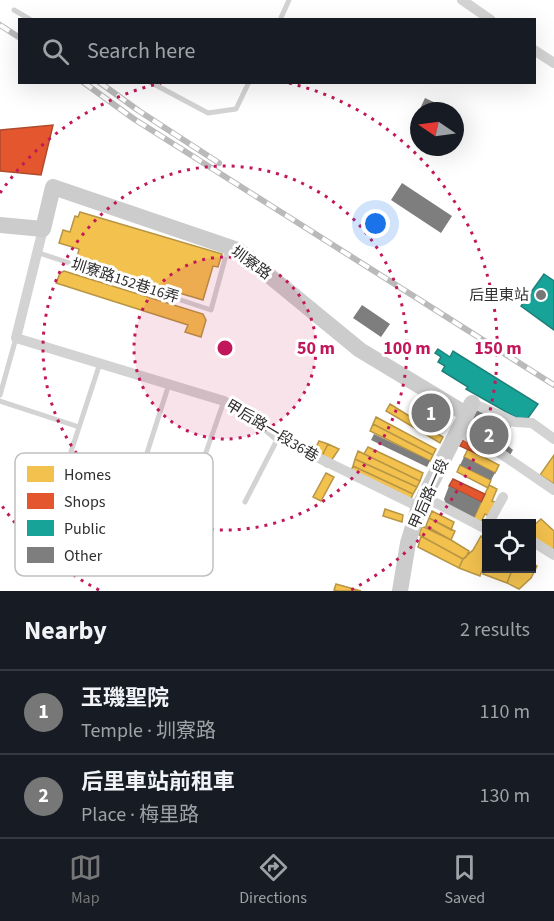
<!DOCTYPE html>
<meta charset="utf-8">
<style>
body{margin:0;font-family:"Source Sans 3","Noto Sans TC",sans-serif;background:#20242c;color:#f1f3f6}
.controls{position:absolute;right:18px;bottom:18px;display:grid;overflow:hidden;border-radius:0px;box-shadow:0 6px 24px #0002}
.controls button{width:54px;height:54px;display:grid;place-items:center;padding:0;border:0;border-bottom:2px solid #363941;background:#171b24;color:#f1f3f6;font:30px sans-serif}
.compass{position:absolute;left:410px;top:102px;width:54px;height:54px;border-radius:50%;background:#171b24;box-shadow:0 6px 24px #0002;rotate:283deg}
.you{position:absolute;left:376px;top:224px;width:21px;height:21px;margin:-15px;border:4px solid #fff;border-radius:50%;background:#1a73e8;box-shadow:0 0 0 9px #1a73e833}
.badge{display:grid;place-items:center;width:39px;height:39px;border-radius:50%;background:#777;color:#fff;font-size:20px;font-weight:700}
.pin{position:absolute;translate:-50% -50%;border:3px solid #fff;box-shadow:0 2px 6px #0006}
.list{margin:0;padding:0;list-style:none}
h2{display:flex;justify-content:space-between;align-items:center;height:78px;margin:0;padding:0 24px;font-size:26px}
h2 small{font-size:20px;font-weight:400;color:#9ea1a6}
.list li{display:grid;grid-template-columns:39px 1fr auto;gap:18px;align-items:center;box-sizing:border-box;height:84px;padding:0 24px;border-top:2px solid #363941}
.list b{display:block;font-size:22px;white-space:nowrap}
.list p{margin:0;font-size:20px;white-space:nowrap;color:#9ea1a6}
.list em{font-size:20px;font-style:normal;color:#9ea1a6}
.icon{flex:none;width:33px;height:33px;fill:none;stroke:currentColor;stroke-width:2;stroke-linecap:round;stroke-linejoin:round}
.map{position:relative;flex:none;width:554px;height:591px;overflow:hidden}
.search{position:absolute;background:#171b24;box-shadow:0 6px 24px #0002;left:18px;right:18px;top:18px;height:66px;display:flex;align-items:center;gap:15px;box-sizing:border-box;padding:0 21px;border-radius:0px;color:#9ea1a6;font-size:22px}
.sheet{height:246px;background:#171b24}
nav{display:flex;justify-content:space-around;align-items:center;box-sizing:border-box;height:84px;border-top:2px solid #363941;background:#171b24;font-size:16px;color:#9ea1a6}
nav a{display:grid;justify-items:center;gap:3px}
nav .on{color:#777}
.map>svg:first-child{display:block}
.homes{fill:#f2c14e;stroke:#b79544;stroke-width:1.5}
.shops{fill:#e4572e;stroke:#ad4b2e;stroke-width:1.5}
.public{fill:#17a398;stroke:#1e8078;stroke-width:1.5}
.building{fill:#7e7e7e}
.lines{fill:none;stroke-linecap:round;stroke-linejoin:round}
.lane{stroke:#d3d3d3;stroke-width:5}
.street{stroke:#d3d3d3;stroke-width:10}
.secondary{stroke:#ccc;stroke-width:16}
.rail-casing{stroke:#bababa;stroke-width:6}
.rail{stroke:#fff;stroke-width:4;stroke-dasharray:11;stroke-linecap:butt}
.ring{fill:none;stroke:#c2185b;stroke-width:3;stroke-dasharray:3 6}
.poi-dot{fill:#777;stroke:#fff;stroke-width:2}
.labels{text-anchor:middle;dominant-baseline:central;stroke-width:6;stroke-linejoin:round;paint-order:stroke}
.street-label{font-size:15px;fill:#2e2e2e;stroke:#fff}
.poi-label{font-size:15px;fill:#2e2e2e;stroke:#fff;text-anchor:end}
.key{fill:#fff;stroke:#c0c0c0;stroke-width:1.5}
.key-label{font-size:16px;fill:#2e2e2e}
.centre{fill:#c2185b;stroke:#fff;stroke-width:3}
.ring-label{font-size:18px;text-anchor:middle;font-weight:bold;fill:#c2185b;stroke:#fff;stroke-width:6;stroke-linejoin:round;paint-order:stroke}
</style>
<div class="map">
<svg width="554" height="591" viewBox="0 0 554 591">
<rect width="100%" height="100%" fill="#fff"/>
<path class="homes" d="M80,212L222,254L218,267L213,266L203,300L94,268L95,263L77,258L79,249L59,243L63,230L70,232L75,216L78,217Z
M64,271L203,314L206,320L201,337L185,332L188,325L56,283L60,273Z
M390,404L443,437L440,443L386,411Z
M376,417L436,449L433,455L373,424Z
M373,424L433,455L430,461L370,431Z
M319,441L328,444L319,462L311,458Z
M328,444L339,449L327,467L319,462Z
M368,447L423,473L420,481L364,454Z
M468,449L499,465L495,473L464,457Z
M358,451L420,481L417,487L355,459Z
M554,455V484L540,475Z
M355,459L417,487L413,494L353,466Z
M460,465L491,480L488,488L457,472Z
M353,466L413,494L410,501L349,475Z
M326,473L334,477L321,501L313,497Z
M489,485L497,489L492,501L498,503L491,517L485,514L480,524L473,520Z
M385,509L403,515L402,522L383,516Z
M432,511L454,522L451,530L429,518Z
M429,518L455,531L451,540L426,526Z
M541,519L554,531V550L532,538V527Z
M422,526L451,540L469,551L466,557L463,559L419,535Z
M421,536L463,559L459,568L418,547Z
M481,536L486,539V559L480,576L459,568L463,559L473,550Z
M532,563L537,566L531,578L519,589L507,583L513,568H532Z
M486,564V568H513L507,583L483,574Z
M336,584L361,591H337L334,590Z"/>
<path class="shops" d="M53,125L41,175L0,171V130Z
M464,439L485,448L482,456L460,446Z
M453,479L485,494L481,502L449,486Z"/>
<path class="public" d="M544,274L554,281V330L521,306Z
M438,349L450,357L453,351L538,404L528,418H517L466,389L468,387L442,371L445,366L438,362L441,357L435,353Z"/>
<path class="building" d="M425,98L438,104L435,111H419Z
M402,183L452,216L441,233L391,200Z
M362,305L390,324L381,337L353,318Z
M477,410L511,426L506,437L509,439L506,444L513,450L510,455L466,433Z
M374,434L430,461L427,467L371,440Z
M464,457L495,473L491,480L460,465Z
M449,486L481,502L473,520L447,507L444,499Z"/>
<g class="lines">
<path class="lane" d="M14,10L31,20
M280,20L289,0
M150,82L208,113L236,109L249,82
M39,253L211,310L228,248
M0,395L16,338
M0,401L79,427
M67,464L100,363
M140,475L169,384
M198,475L224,401
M245,502L278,438"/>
<path class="street" d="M462,0L491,20
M534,50L554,63
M43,229L16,338L224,401L258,421L278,438L419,507
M472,403L515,422L532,423L554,439
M458,432L497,451L554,490
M423,499L436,503L486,529
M488,524L503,497
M532,541L554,555"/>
<path class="secondary" d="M0,225L43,229L53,187L238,250L360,350L466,414
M400,591L408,543L419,507L472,403"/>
<defs>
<path id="rail" d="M0,25L20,38
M83,82L134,119L554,385
M99,82L139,111L219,163"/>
</defs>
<use href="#rail" class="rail-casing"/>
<use href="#rail" class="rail"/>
</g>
<circle cx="225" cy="348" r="91" fill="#c2185b" fill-opacity=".12"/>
<g class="ring">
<circle cx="225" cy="348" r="91"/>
<circle cx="225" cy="348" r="182"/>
<path d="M99 590A273 273 0 0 1 0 503M0 193A273 273 0 0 1 161 83M289 83A273 273 0 0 1 351 590"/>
</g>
<circle class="poi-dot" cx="541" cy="295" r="6"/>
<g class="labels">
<g class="street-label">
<text transform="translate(251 263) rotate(36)">圳寮路</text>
<text transform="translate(125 281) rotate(18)">圳寮路152巷16弄</text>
<text transform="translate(272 431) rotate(31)">甲后路一段36巷</text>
<text transform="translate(429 494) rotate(-66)">甲后路一段</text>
</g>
<g class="poi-label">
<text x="529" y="295">后里東站</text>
</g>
</g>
<rect x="15" y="453" width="198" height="123" rx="9" class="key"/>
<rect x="27" y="466" width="27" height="16" fill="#f2c14e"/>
<rect x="27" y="493" width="27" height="16" fill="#e4572e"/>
<rect x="27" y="520" width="27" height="16" fill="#17a398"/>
<rect x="27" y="547" width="27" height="16" fill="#7e7e7e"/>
<g class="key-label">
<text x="64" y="480">Homes</text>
<text x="64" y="507">Shops</text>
<text x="64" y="534">Public</text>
<text x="64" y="561">Other</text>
</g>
<circle cx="225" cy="348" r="9" class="centre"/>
<g class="ring-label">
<text x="316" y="354">50 m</text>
<text x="407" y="354">100 m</text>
<text x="498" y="354">150 m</text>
</g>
</svg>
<div class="controls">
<button><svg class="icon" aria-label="locate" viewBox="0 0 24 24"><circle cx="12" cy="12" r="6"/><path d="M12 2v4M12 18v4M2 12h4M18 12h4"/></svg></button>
</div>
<svg class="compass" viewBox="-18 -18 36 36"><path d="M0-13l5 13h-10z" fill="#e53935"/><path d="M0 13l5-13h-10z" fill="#9ea1a6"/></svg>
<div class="you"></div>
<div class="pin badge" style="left:431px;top:413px">1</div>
<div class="pin badge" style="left:489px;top:435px">2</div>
<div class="search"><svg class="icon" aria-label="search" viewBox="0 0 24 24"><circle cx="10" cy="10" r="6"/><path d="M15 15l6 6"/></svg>Search here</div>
</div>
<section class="sheet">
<h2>Nearby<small>2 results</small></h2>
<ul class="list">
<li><span class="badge">1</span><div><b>玉璣聖院</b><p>Temple · 圳寮路</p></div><em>110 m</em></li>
<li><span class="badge">2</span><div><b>后里車站前租車</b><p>Place · 梅里路</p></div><em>130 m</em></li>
</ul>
</section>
<nav>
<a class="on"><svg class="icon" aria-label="map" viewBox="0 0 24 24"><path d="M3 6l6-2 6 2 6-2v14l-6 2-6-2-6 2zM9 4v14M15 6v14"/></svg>Map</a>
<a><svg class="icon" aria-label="directions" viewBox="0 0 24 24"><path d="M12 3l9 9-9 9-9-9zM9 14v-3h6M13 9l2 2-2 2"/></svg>Directions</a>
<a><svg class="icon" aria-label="saved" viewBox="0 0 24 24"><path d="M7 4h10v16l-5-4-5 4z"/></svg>Saved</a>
</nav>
